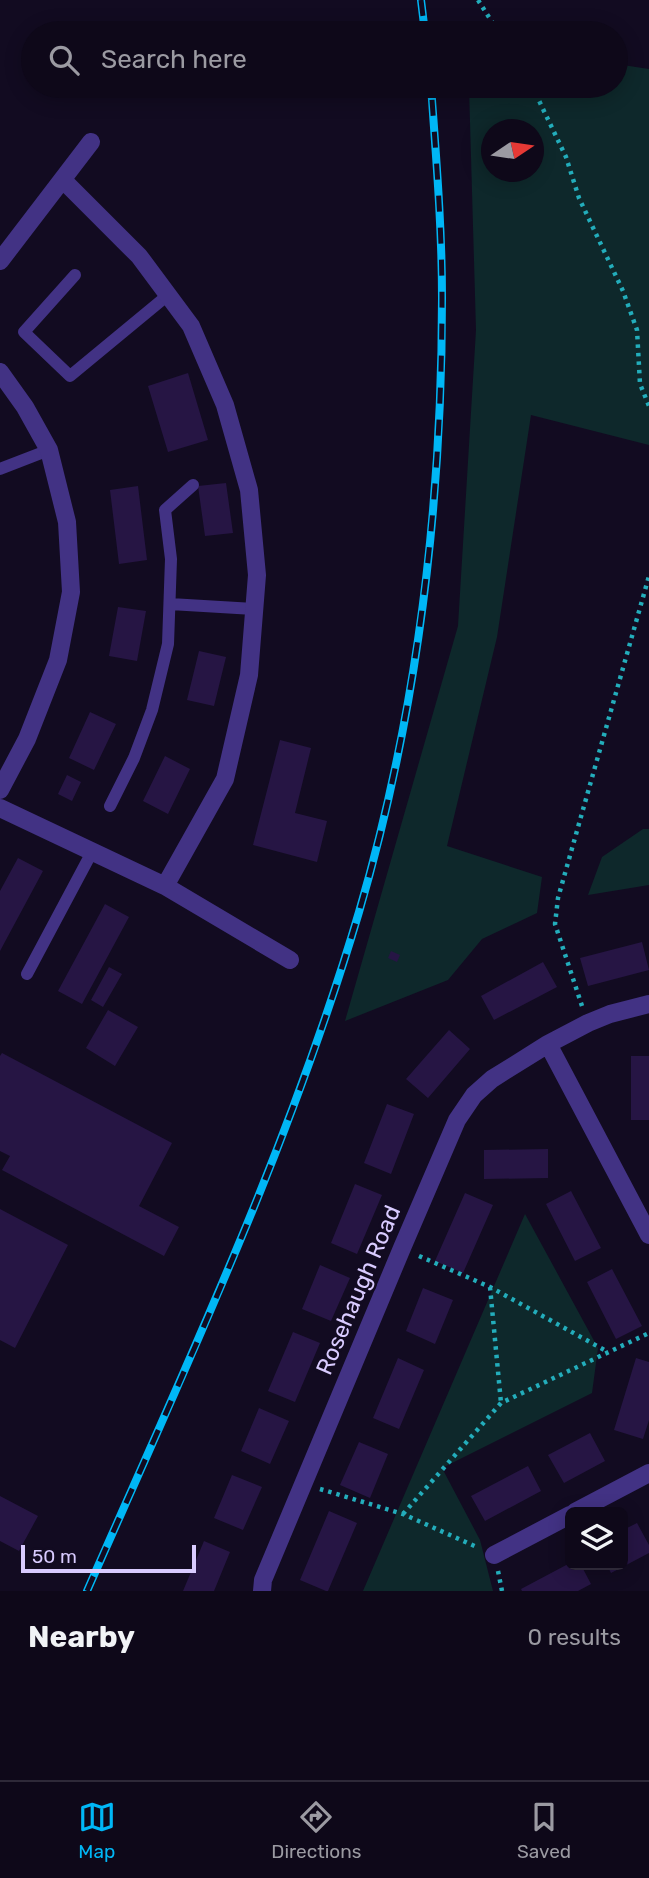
<!DOCTYPE html>
<style>
body{margin:0;font-family:Rubik,sans-serif;background:#1c1626;color:#f1f3f6}
.controls{position:absolute;right:21px;bottom:21px;display:grid;overflow:hidden;border-radius:10px;box-shadow:0 4px 18px #0003}
.controls button{width:63px;height:63px;display:grid;place-items:center;padding:0;border:0;border-bottom:2px solid #2e2938;background:#0e0819;color:#f1f3f6;font:35px sans-serif}
.compass{position:absolute;left:481px;top:119px;width:63px;height:63px;border-radius:50%;background:#0e0819;box-shadow:0 4px 18px #0003;rotate:77deg}
.scale{position:absolute;left:21px;bottom:18px;width:175px;box-sizing:border-box;padding-left:7px;border:4px solid #d9cbff;border-top:0;font-size:19px;line-height:24px;white-space:nowrap;color:#d9cbff;-webkit-text-stroke:5px #120b21;paint-order:stroke}
.list{margin:0;padding:0;list-style:none}
h2{display:flex;justify-content:space-between;align-items:center;height:91px;margin:0;padding:0 28px;font-size:30px}
h2 small{font-size:23px;font-weight:400;color:#9b9aa2}
.icon{flex:none;width:38px;height:38px;fill:none;stroke:currentColor;stroke-width:2;stroke-linecap:round;stroke-linejoin:round}
.map{position:relative;flex:none;width:649px;height:1591px;overflow:hidden}
.search{position:absolute;background:#0e0819;box-shadow:0 4px 18px #0003;left:21px;right:21px;top:21px;height:77px;display:flex;align-items:center;gap:18px;box-sizing:border-box;padding:0 24px;border-radius:38px;color:#9b9aa2;font-size:26px}
.sheet{height:189px;background:#0e0819}
nav{display:flex;justify-content:space-around;align-items:center;box-sizing:border-box;height:98px;border-top:2px solid #2e2938;background:#0e0819;font-size:19px;color:#9b9aa2}
nav a{display:grid;justify-items:center;gap:4px}
nav .on{color:#00b7f6}
.map>svg:first-child{display:block}
.green{fill:#0e282b;fill-rule:evenodd}
.building{fill:#261544}
.lines{fill:none;stroke-linecap:round;stroke-linejoin:round}
.path{stroke:#23adbb;stroke-width:4.5;stroke-dasharray:3.5 5;stroke-linecap:butt}
.service{stroke:#423284;stroke-width:12}
.minor{stroke:#423284;stroke-width:18}
.rail-casing{stroke:#00b7f6;stroke-width:8}
.rail{stroke:#120b21;stroke-width:5;stroke-dasharray:16;stroke-linecap:butt}
.labels{text-anchor:middle;dominant-baseline:central;stroke-width:5;stroke-linejoin:round;paint-order:stroke}
.street-label{font-size:23px;fill:#d9cbff;stroke:#120b21}
</style>
<div class="map">
<svg width="649" height="1591" viewBox="0 0 649 1591">
<rect width="100%" height="100%" fill="#120b21"/>
<path class="green" d="M616,64L649,69V445L531,415L497,637L447,846L542,877L537,913L482,939L448,980L345,1021L458,626L476,330L469,87L616,86ZM491,130H534V172H491Z
M643,829H649V885L588,895L602,857Z
M525,1214L598,1348L592,1393L442,1468L480,1540L493,1591H363Z"/>
<path class="building" d="M188,373L208,440L168,452L148,386Z
M226,483L233,533L205,536L198,486Z
M138,486L147,560L119,564L110,490Z
M118,607L146,611L137,661L109,656Z
M199,651L226,657L214,706L187,700Z
M90,712L116,724L94,770L69,758Z
M280,740L311,748L295,813L327,821L317,862L253,845Z
M165,756L190,769L168,814L143,801Z
M67,775L81,782L72,801L58,794Z
M18,858L43,871L0,951V891Z
M105,904L129,917L82,1004L58,991Z
M642,942L649,970L588,986L580,958Z
M391,951L400,955L397,962L388,958Z
M543,962L557,987L494,1020L481,996Z
M109,967L122,974L103,1007L91,1000Z
M108,1010L138,1027L115,1066L86,1048Z
M449,1030L470,1049L428,1098L406,1079Z
M2,1053L172,1143L139,1206L179,1227L164,1256L2,1170L10,1156L0,1151V1056Z
M631,1056H649V1120H631Z
M387,1104L414,1114L391,1174L364,1163Z
M548,1149V1178L484,1179V1150Z
M355,1184L382,1195L357,1254L331,1243Z
M571,1191L601,1248L575,1261L546,1204Z
M465,1193L493,1205L463,1273L435,1261Z
M0,1209L68,1245L15,1348L0,1340Z
M320,1265L350,1278L331,1321L302,1309Z
M612,1269L642,1326L616,1339L587,1282Z
M423,1288L453,1300L435,1344L406,1331Z
M293,1332L320,1343L295,1402L268,1391Z
M398,1358L424,1370L399,1429L373,1418Z
M636,1358L649,1362V1420L643,1439L614,1430Z
M259,1408L289,1421L270,1464L241,1451Z
M590,1433L605,1461L564,1483L548,1455Z
M359,1442L388,1454L370,1498L340,1485Z
M528,1466L541,1491L485,1521L471,1496Z
M232,1475L262,1487L243,1530L214,1518Z
M0,1496L38,1516L19,1551L0,1541Z
M329,1511L357,1523L328,1591H326L300,1580Z
M637,1523L649,1545V1553L611,1573L607,1565H623V1530Z
M204,1541L230,1552L214,1591H183Z
M570,1563V1565H581L591,1584L578,1591H522L521,1589Z"/>
<g class="lines">
<path class="path" d="M478,0L499,33
M532,86L566,157L579,198L623,291L637,330L640,384L649,406
M582,1006L555,924L558,898L649,576
M419,1256L490,1287L608,1352
M490,1287L501,1403
M320,1489L403,1514L479,1548
M403,1514L501,1403L649,1333
M498,1571L502,1591"/>
<path class="service" d="M75,275L24,332L70,376L168,295
M0,469L49,450
M170,604L254,609
M110,806L134,758L152,710L168,644L171,559L165,510L193,485
M27,974L92,852"/>
<path class="minor" d="M63,180L139,256L191,326L225,405L249,490L257,575L249,675L225,779L165,886
M0,261L91,142
M0,372L25,407L49,450L67,522L71,592L58,660L27,739L0,790
M0,808L165,886L290,960
M548,1044L649,1235
M575,1512L649,1473
M494,1555L570,1515
M262,1591L263,1580L402,1248L457,1120L474,1095L492,1079L548,1044L588,1023L610,1014L649,1004"/>
<defs>
<path id="rail" d="M421,0L425,33
M87,1591C185,1368 290,1146 359,912C417,714 442,504 442,298C442,227 436,156 431,86"/>
</defs>
<use href="#rail" class="rail-casing"/>
<use href="#rail" class="rail"/>
</g>
<g class="labels">
<g class="street-label">
<text transform="translate(358 1290) rotate(-67)">Rosehaugh Road</text>
</g>
</g>
</svg>
<div class="controls">
<button><svg class="icon" aria-label="layers" viewBox="0 0 24 24"><path d="M12 4l9 5-9 5-9-5zM3 14l9 5 9-5"/></svg></button>
</div>
<svg class="compass" viewBox="-18 -18 36 36"><path d="M0-13l5 13h-10z" fill="#e53935"/><path d="M0 13l5-13h-10z" fill="#9b9aa2"/></svg>
<div class="scale">50 m</div>
<div class="search"><svg class="icon" aria-label="search" viewBox="0 0 24 24"><circle cx="10" cy="10" r="6"/><path d="M15 15l6 6"/></svg>Search here</div>
</div>
<section class="sheet">
<h2>Nearby<small>0 results</small></h2>
<ul class="list">
</ul>
</section>
<nav>
<a class="on"><svg class="icon" aria-label="map" viewBox="0 0 24 24"><path d="M3 6l6-2 6 2 6-2v14l-6 2-6-2-6 2zM9 4v14M15 6v14"/></svg>Map</a>
<a><svg class="icon" aria-label="directions" viewBox="0 0 24 24"><path d="M12 3l9 9-9 9-9-9zM9 14v-3h6M13 9l2 2-2 2"/></svg>Directions</a>
<a><svg class="icon" aria-label="saved" viewBox="0 0 24 24"><path d="M7 4h10v16l-5-4-5 4z"/></svg>Saved</a>
</nav>
